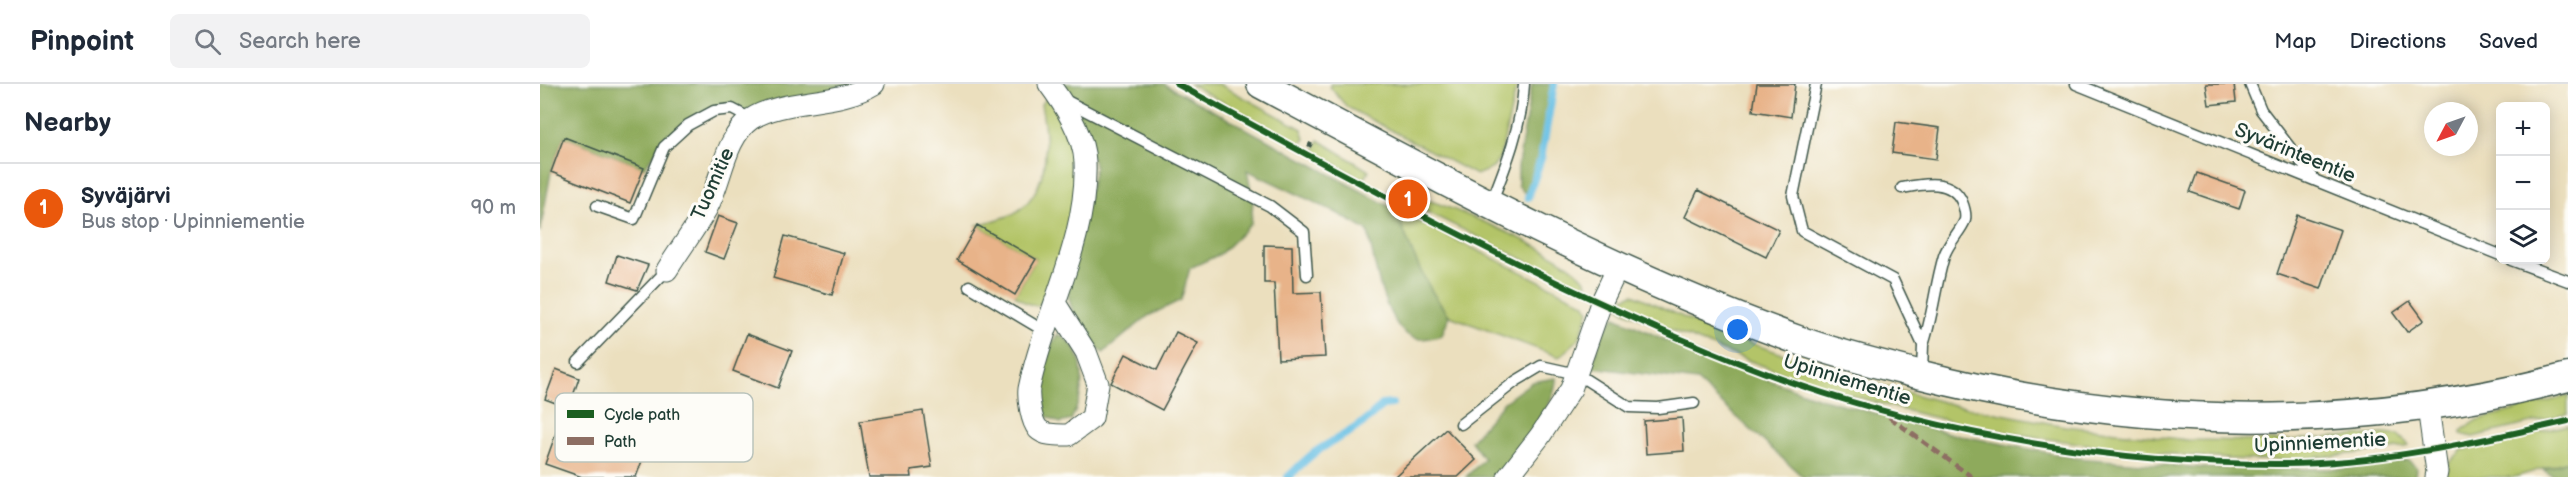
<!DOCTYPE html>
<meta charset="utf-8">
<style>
body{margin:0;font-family:"Balsamiq Sans",sans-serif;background:#f2f2f3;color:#1f2937}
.controls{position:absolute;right:18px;top:18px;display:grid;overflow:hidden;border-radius:9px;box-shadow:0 3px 15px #0003}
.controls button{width:54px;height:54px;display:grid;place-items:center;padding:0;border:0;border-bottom:2px solid #e0e1e3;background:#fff;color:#1f2937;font:30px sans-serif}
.compass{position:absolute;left:1884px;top:18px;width:54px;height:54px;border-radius:50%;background:#fff;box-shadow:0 3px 15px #0003;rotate:229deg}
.you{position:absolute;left:1198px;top:246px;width:21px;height:21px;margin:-15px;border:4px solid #fff;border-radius:50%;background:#1a73e8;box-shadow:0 0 0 9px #1a73e833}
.badge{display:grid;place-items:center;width:39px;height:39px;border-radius:50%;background:#ea580c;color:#fff;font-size:20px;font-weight:700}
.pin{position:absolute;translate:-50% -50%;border:3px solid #fff;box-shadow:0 2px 6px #0006}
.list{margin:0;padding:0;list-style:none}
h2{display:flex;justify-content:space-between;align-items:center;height:78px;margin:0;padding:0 24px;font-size:26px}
h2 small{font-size:20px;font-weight:400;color:#747a83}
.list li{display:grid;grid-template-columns:39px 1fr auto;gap:18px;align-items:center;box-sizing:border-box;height:90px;padding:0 24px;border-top:2px solid #e0e1e3}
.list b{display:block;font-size:22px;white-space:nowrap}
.list p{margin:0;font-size:20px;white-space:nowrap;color:#747a83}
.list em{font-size:20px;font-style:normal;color:#747a83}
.icon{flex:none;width:33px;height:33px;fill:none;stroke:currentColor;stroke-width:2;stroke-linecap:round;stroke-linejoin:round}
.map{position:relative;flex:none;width:2028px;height:393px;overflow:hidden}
header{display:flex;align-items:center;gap:36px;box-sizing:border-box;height:84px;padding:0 30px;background:#fff;border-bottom:2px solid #e0e1e3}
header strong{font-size:28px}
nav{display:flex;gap:33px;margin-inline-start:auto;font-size:21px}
.search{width:420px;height:54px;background:#f2f2f3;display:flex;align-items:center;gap:15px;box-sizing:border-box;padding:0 21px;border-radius:9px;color:#747a83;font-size:22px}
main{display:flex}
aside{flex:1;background:#fff}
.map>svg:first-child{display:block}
.green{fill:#b3c467;stroke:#69804e;stroke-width:1.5}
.forest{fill:#8eaa5c;stroke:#567448;stroke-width:1.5}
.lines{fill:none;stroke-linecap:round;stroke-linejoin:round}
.stream{stroke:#67c0e4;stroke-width:8}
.building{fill:#e8b389}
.service-casing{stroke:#3e5549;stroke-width:13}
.minor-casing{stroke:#3e5549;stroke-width:23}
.secondary-casing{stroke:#3e5549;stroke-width:31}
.path{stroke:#3e5549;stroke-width:4;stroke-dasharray:4.5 4.5;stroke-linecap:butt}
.service{stroke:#fff;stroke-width:10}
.minor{stroke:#fff;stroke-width:21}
.secondary{stroke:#fff;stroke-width:28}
.quiet{stroke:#8d6e63;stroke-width:4.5;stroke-dasharray:9 4.5;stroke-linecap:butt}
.cycleway-casing{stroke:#fdfcf7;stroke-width:10}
.cycleway{stroke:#1b5e20;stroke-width:6}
.labels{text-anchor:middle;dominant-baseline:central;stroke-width:6;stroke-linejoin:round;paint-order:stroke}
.street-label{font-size:20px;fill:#1f3d34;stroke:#fdfcf7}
.key{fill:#fdfcf7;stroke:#bac3bc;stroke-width:1.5}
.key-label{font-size:16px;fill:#1f3d34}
</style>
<header>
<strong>Pinpoint</strong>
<div class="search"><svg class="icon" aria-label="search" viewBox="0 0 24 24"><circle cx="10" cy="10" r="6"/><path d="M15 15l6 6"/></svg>Search here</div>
<nav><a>Map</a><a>Directions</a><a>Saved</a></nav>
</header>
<main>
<aside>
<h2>Nearby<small></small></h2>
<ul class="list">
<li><span class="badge">1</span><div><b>Syväjärvi</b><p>Bus stop · Upinniementie</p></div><em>90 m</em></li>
</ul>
</aside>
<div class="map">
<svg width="2028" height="393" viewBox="0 0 2028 393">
<rect width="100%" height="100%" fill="#fdfcf7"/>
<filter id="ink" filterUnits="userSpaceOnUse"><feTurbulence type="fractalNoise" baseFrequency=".0167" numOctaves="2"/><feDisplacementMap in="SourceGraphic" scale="12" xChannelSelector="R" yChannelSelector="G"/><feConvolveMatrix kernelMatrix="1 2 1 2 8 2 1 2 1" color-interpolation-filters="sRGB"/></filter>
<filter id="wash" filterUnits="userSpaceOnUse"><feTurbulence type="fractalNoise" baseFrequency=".008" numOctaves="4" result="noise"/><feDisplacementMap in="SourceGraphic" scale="24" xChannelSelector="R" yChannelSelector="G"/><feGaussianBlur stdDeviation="1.35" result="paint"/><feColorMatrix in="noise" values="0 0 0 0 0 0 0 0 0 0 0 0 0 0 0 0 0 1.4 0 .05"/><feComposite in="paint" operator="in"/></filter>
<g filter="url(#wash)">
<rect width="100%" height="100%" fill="#ebdfbe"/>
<path class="green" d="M650,0H679L762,45L765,55L760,61Z
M790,0H977L960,73L953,84L936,91L807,23L790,3Z
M506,15L514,22L535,73V112L525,166L504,218L497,222L486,219L475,211L496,175L437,141C448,138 462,135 473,130C512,108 508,56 501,20Z
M779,56L829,87L824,96L779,71L775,65Z
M878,113C907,121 1039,174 1047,200L1041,204L873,121Z
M856,126L1044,219L1049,227L1039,255L1019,273L910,232L891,209L874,175Z
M1093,210L1171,246L1321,296L1414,321L1525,342L1647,356L1735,357L1843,350L1858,351L1869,361L1866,363C1823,369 1780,374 1736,376C1690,377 1642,371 1596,366C1499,356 1401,339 1307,310C1231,287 1157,257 1083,226L1079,222L1081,215Z
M2028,312V330L1933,353L1921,350V347L1937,336Z
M2028,341V377L1975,393H1907L1908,380L1922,366Z"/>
<path class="forest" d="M0,0H327L211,32L193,22C146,39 134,42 104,84L24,53L11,88L0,148Z
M517,0H624L856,126C870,164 883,199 909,232L902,251C894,253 882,257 874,254C844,244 834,176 828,147L797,129L707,86L713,116L711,140L680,170L650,184L641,216L608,232L563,269C547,250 529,232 528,206L555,83L531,20Z
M992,0H1014L1001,74L988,113L978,101V81Z
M1075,233L1161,272L1279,314L1412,350L1536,374L1666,384L1800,385L1868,376L1876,383L1875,393H1263L1157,297L1051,283L1063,247Z
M518,250C550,266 545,309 531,336L520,339L506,332C499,308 502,270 518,250Z
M1016,294C1017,323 974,370 956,393H926L944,375L931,357L963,319L992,298Z
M2028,377V393H2015L2003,386Z"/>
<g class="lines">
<path class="stream" d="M988,113L1001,74L1014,0
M748,393C758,384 768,372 780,365C803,351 824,342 842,321L852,320"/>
</g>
<g id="blocks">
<path class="building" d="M1217,0H1255L1251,33L1213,27Z
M1666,0H1694L1696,18L1669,21Z
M1356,38L1400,44L1396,75L1352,69Z
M24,53L104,84L90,119L11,88Z
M1657,89L1705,106L1699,125L1650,108Z
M1158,106L1239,146L1226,173L1145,133Z
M1757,131L1801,146L1781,205L1737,190Z
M178,132L198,139L184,175L165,168Z
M437,141L496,175L475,211L417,176Z
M245,152L304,169L292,211L233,194Z
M724,161L752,162L753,209L781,208L785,273L738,275L734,199H724Z
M77,171L108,181L97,206L69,197Z
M1870,217L1884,236L1867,248L1853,229Z
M636,248L658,259L622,326L571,299L586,270L617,286Z
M207,250L252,267L238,304L193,287Z
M16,285L39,294L29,324L5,315Z
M383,327L392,383L371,386L372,393H329L320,337Z
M1142,334L1144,367L1106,370L1104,337Z
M21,335L106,366L96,393H42L5,380Z
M906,345L936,376L918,393H854Z"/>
</g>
</g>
<g filter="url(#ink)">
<use href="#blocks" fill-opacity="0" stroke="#3e5549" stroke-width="1.5"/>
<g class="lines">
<defs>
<path id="service" d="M1276,0L1253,112L1262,147L1353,196L1383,261L1382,288
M1536,0L1960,171
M1710,0L1721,26L1775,96
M525,16L730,122L764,148L767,191
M1362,104C1383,100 1412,94 1422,118C1424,123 1426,131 1425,136C1421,147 1408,159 1404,172C1395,202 1393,232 1383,261
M951,119C966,82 982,40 984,0
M57,122L94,135L124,63L148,41L174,27L192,25L211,35
M1971,176L2028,197
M429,202L506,248
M38,278L127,186
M921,340L976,297L1001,282L1037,290L1089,323L1118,324L1154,319"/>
<path id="minor" d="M509,0C524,20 544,52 545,78C548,157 504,230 489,305C488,314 491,337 498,345C505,352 519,351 529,351L552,334L558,300L546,268L515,219
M127,186C140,165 155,145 167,124C182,97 184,54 211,35C244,14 298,22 334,0
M1888,323L1897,388L1896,393
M968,393L1000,352L1031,305L1061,219L1078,183"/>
<path id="secondary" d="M721,0C895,93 1071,189 1258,256C1297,270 1338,280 1378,290C1595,346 1810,350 2028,293"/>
</defs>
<use href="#service" class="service-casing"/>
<use href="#minor" class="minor-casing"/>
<use href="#secondary" class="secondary-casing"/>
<path class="path" d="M765,71L772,57"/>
<use href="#service" class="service"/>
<use href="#minor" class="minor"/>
<use href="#secondary" class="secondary"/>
<path class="quiet" d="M1349,333L1432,393"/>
<defs>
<path id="cycleway" d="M637,0C765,70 892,139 1024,202C1100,237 1177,273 1256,300C1403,351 1580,380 1736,380C1835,381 1932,359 2028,337"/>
</defs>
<use href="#cycleway" class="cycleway-casing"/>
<use href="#cycleway" class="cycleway"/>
</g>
</g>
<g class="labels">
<g class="street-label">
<text transform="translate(1755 69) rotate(22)">Syvärinteentie</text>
<text transform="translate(173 100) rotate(-66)">Tuomitie</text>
<text transform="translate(1307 296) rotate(17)">Upinniementie</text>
<text transform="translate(1780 359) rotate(-3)">Upinniementie</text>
</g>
</g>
<rect x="15" y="309" width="198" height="69" rx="9" class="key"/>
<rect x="27" y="326" width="27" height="8" fill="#1b5e20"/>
<rect x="27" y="353" width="27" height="8" fill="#8d6e63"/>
<g class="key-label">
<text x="64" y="336">Cycle path</text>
<text x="64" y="363">Path</text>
</g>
</svg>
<div class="controls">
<button>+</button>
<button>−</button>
<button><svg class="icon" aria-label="layers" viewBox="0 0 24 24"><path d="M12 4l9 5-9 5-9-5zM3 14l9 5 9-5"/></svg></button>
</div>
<svg class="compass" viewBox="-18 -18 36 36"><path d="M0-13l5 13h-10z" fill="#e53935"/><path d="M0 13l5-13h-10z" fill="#747a83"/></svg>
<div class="you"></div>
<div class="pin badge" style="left:868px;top:115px">1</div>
</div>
</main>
